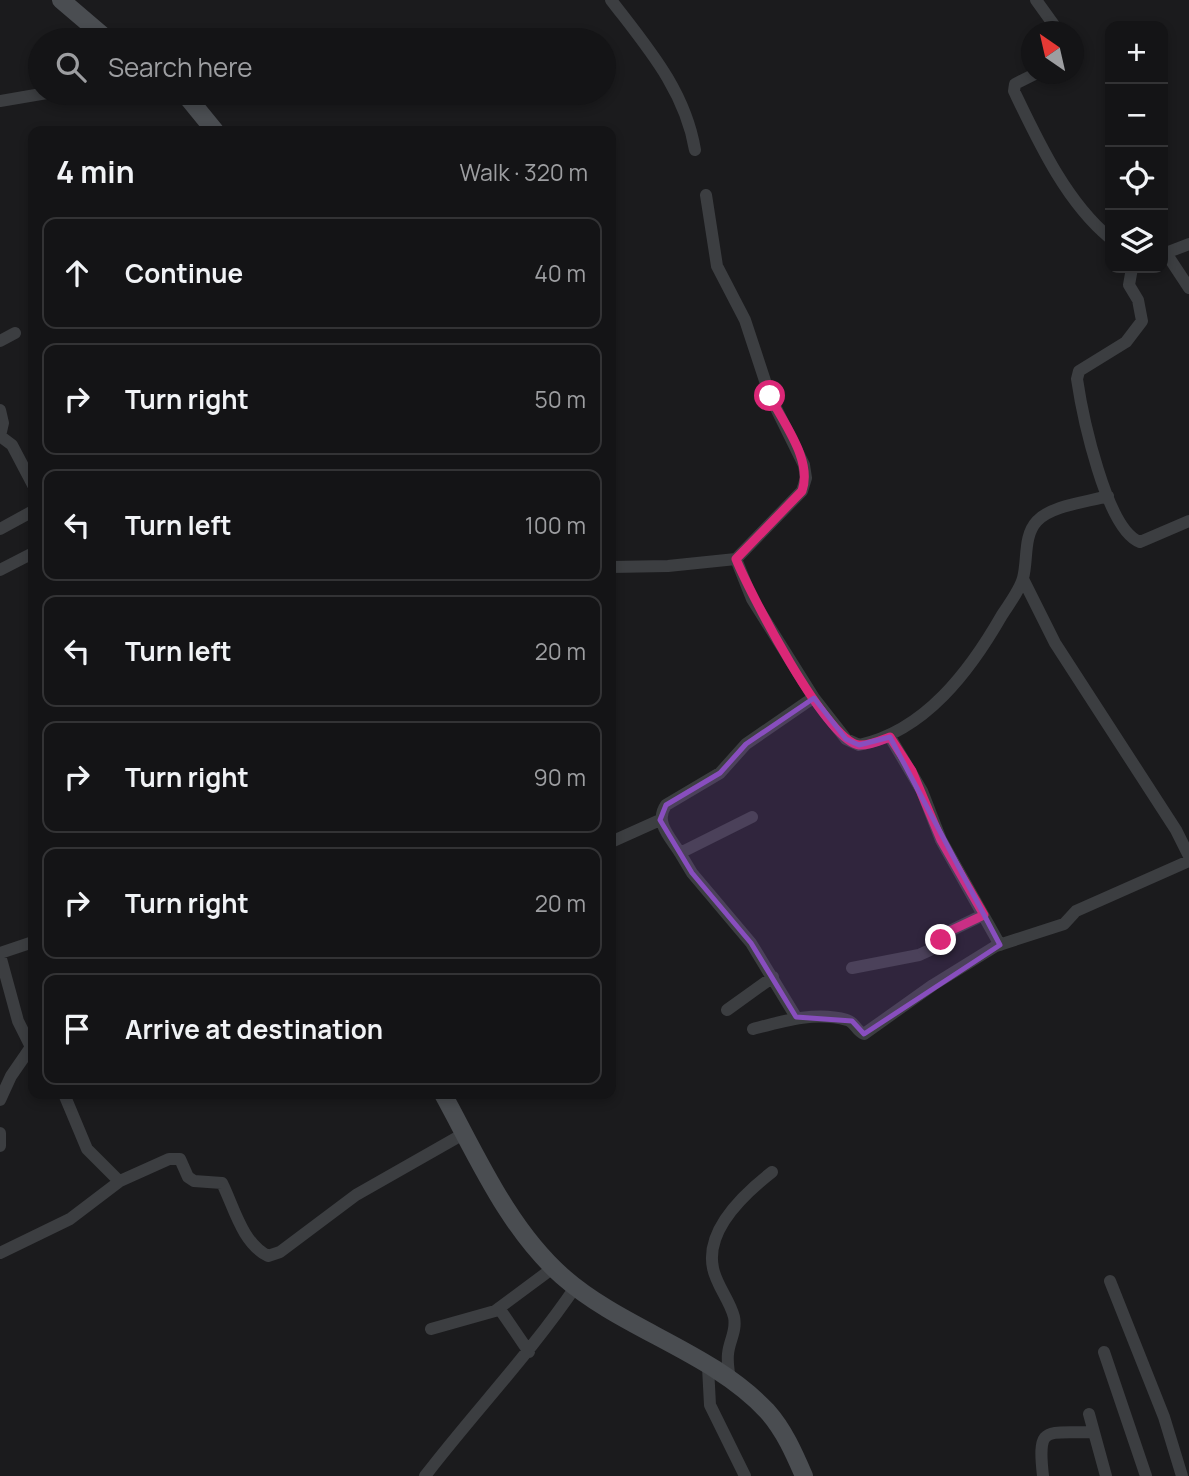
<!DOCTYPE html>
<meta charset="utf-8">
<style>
body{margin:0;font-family:Manrope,sans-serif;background:#1d1d1f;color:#f1f3f6}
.controls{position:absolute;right:21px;top:21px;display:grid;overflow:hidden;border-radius:14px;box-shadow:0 4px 10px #0003}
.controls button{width:63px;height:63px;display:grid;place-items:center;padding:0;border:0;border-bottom:2px solid #333335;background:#141416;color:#f1f3f6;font:35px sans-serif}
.compass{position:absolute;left:1021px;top:21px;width:63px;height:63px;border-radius:50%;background:#141416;box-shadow:0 4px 10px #0003;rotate:326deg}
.stop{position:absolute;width:21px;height:21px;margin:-16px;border:5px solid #db2777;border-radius:50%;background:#fff}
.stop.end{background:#db2777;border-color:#fff;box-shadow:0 2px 7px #0008}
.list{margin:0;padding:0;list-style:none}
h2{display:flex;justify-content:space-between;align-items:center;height:91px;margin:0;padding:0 28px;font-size:30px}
h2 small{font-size:23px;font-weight:400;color:#9d9ea1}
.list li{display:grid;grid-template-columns:46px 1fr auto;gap:21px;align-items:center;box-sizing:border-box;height:112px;margin:0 14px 14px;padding:0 14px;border:2px solid #333335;border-radius:14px}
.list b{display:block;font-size:26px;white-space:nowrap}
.list em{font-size:23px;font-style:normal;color:#9d9ea1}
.icon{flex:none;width:38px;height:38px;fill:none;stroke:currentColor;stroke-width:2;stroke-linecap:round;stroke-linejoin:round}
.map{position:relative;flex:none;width:1189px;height:1476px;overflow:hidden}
.search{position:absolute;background:#141416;box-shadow:0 4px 10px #0003;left:28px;top:28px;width:588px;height:77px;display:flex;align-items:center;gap:18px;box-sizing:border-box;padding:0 24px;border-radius:38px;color:#9d9ea1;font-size:26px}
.panel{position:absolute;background:#141416;box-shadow:0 4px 10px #0003;left:28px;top:126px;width:588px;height:973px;border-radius:14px}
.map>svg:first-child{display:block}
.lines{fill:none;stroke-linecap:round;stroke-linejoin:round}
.street{stroke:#3c3e41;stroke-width:12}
.secondary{stroke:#4a4d51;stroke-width:18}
.route{stroke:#db2777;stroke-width:9}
.marked{fill:#884ebe;fill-opacity:0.2;stroke:#884ebe;stroke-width:5;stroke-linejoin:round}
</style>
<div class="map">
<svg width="1189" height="1476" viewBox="0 0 1189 1476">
<rect width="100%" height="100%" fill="#1b1b1d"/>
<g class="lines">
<path class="street" d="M611,0C647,47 685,90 695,150
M1036,0L1059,32
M1035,74L1015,84L1014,91C1038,141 1066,202 1110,238
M0,101L47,93
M706,195L717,266L745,320L770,396L804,465L806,478L802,491L736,559L752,599L814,698
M1166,253L1189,288
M1163,254L1189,244
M1132,268L1129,285L1138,300L1142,321L1126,342L1079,371L1077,379C1082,413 1106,530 1140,542L1189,521
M0,341L15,333
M0,410L3,423L0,436
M0,436L12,445L33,485
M0,529L33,511
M611,567L668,566L736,559
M0,570L33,553
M1023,579L1055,643L1176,830L1189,856
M890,737L922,791L941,840L1000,945
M752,817L680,853L692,873L751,943L796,1017
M611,842L660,820
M680,853C670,837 654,822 666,805L720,773L746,744L807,702L814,698L846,739L859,745C925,731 970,671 1002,615C1009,604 1020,590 1023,578C1028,560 1023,536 1037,521C1052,505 1088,502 1108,496
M0,953L33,942
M0,955L18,1021L33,1051
M852,968L919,955L930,950L952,930L983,915
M727,1010L773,977
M753,1029C783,1021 816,1011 847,1020C855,1022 856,1031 864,1034L933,985L996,946L1064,924L1076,911L1189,861
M64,1094L87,1149L116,1178L120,1181L169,1159H180L188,1177L194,1181L222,1183C234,1207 242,1243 268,1256L280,1252L356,1195L465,1133
M0,1100L11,1076L31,1047
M0,1133V1146
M0,1253L70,1219L120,1181
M1110,1281L1164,1417L1182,1476
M499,1308L529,1352
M431,1329L495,1311L553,1268
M1104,1352L1146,1476
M708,1367L710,1405L745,1476
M730,1381C729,1372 727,1363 728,1354C729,1341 737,1331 734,1317C730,1300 716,1285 713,1268C705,1230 745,1193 772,1172
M1089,1414L1106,1476
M425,1476C475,1411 530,1354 576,1286
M1043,1476C1037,1423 1046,1434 1094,1432"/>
<path class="secondary" d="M61,0L108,40
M184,93L215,131
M443,1094C477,1156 508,1228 562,1276C623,1330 711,1351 767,1411C784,1430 794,1453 804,1476"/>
</g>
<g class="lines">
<path class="route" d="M770,396C783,423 813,460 802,491L736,559C749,591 826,741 859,745C868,746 882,740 890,737L912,771L941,840L984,915L952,930L941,940"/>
</g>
<path class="marked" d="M814,698L846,739L859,745L890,737L1000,945L864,1034L852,1021L796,1017L751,943L692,873L660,820L666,805L720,773L746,744Z"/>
</svg>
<div class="controls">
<button>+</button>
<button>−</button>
<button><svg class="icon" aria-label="locate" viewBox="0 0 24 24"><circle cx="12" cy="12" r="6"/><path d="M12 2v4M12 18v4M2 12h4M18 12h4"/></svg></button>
<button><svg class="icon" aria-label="layers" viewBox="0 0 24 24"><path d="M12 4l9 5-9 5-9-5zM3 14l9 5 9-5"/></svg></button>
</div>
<svg class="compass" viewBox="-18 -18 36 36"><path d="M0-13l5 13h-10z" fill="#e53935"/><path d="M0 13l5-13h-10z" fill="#9d9ea1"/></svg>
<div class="stop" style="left:770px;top:396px"></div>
<div class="stop end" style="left:941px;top:940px"></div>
<div class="search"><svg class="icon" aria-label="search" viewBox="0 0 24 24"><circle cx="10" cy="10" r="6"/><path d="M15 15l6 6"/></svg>Search here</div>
<section class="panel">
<h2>4 min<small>Walk · 320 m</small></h2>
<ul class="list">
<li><svg class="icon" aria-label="ahead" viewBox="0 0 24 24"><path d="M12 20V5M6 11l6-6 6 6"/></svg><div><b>Continue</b></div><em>40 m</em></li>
<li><svg class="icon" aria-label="right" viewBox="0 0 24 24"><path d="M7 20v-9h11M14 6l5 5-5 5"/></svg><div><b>Turn right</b></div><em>50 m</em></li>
<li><svg class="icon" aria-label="left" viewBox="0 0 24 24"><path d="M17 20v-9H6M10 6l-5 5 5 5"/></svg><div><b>Turn left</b></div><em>100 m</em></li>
<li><svg class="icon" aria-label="left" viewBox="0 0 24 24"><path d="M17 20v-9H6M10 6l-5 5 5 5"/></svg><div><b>Turn left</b></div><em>20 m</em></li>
<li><svg class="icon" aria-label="right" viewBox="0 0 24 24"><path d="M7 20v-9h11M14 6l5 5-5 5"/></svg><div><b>Turn right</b></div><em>90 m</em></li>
<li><svg class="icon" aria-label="right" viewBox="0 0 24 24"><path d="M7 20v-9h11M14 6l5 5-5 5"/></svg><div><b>Turn right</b></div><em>20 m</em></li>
<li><svg class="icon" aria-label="arrive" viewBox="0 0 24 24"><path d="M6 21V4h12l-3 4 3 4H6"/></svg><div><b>Arrive at destination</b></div></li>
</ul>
</section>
</div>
